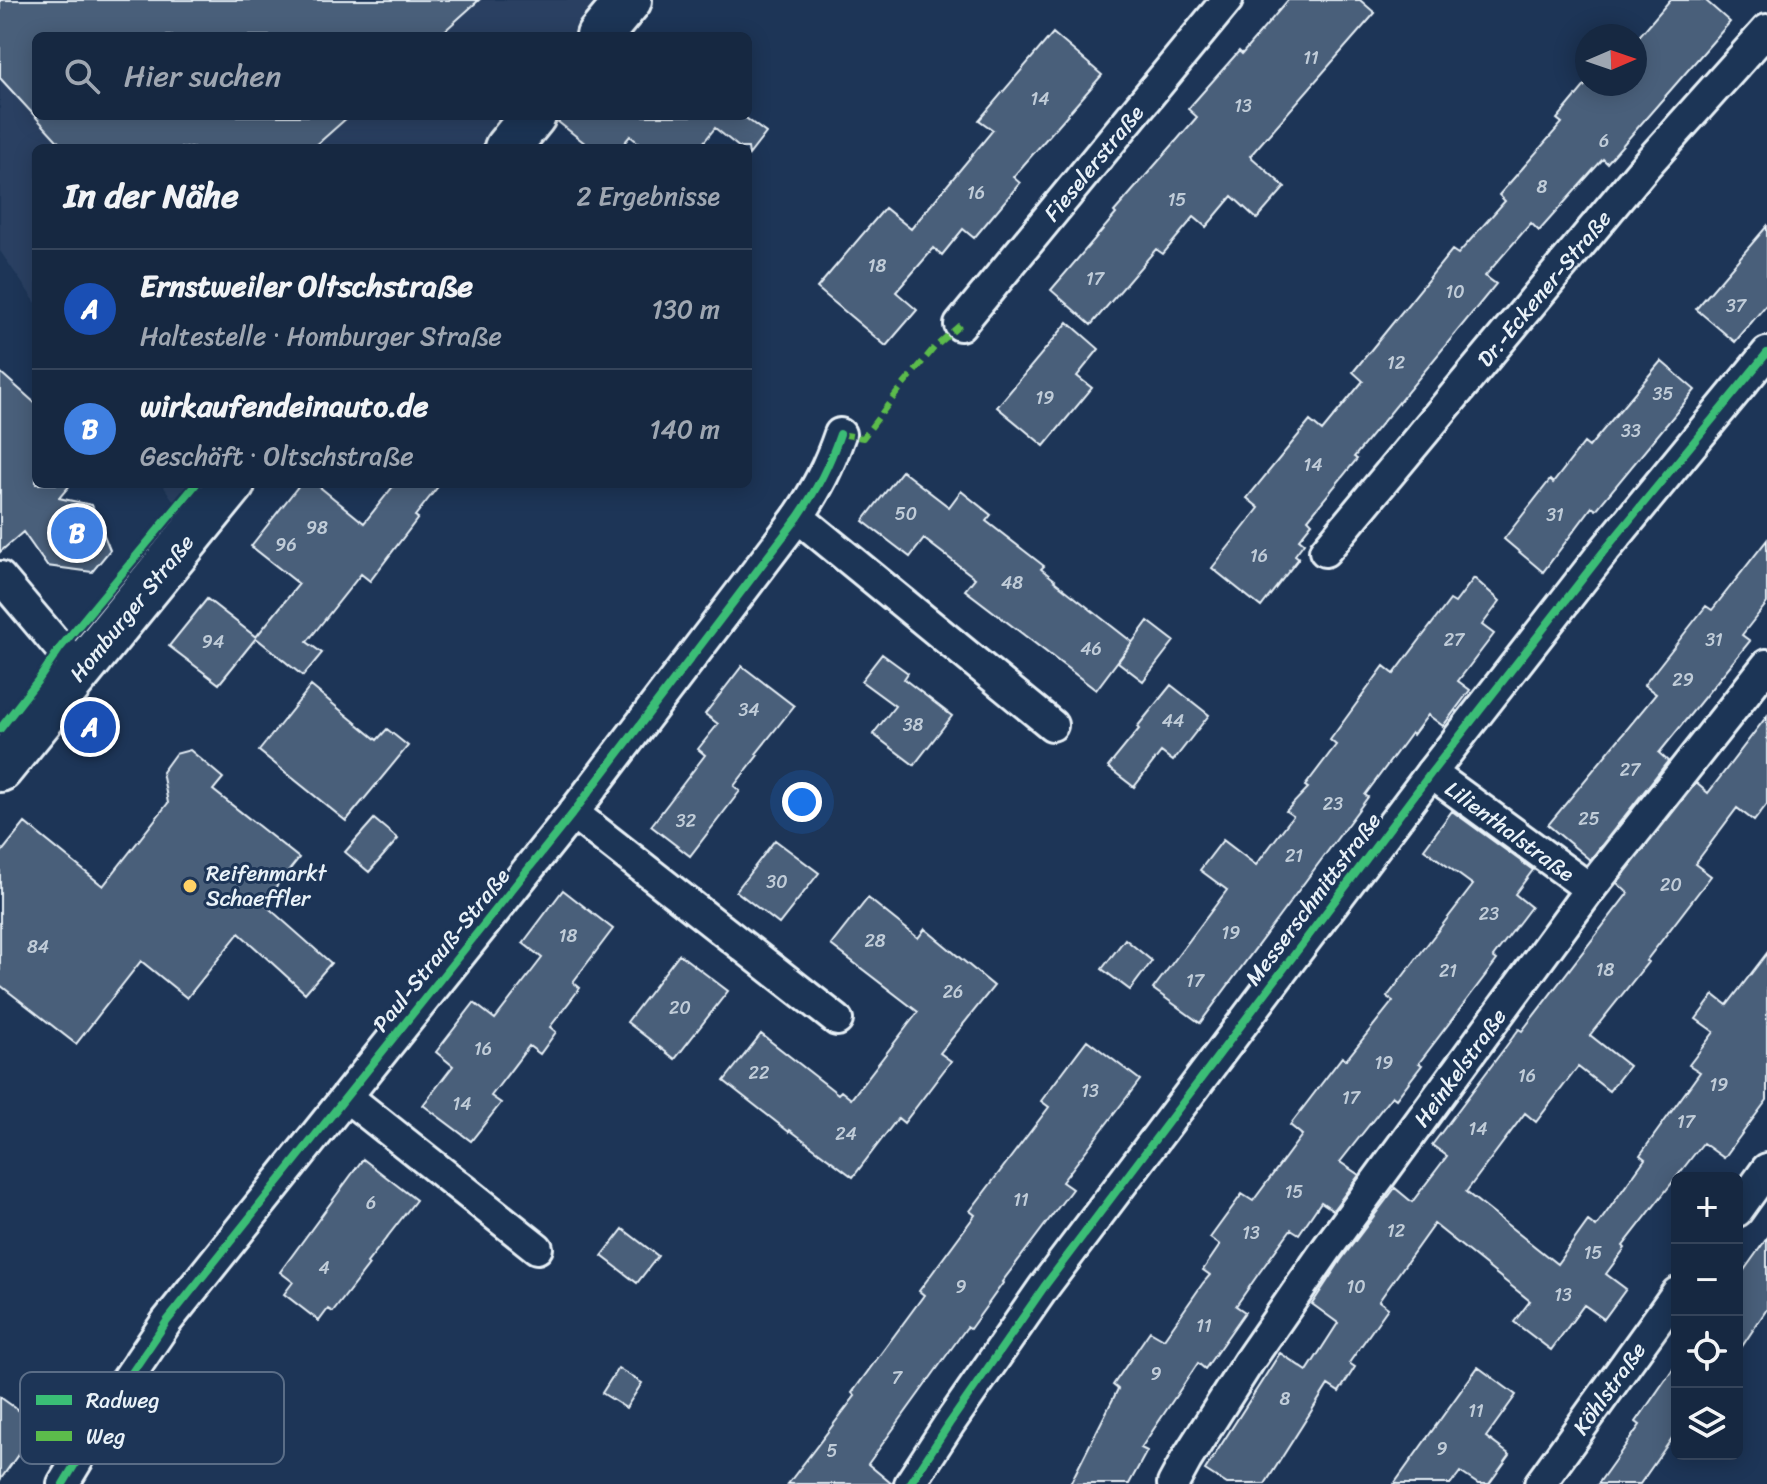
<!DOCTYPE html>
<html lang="de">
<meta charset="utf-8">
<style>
body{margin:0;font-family:Sriracha,sans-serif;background:#23344c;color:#f1f3f6}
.controls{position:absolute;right:24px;bottom:24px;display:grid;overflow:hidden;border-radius:12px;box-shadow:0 4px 20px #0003}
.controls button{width:72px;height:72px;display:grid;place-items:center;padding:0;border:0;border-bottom:2px solid #35445a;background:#162841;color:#f1f3f6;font:40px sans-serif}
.compass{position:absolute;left:1575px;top:24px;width:72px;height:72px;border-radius:50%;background:#162841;box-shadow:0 4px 20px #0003;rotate:88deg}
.you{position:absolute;left:802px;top:802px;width:28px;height:28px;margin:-20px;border:6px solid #fff;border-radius:50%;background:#1a73e8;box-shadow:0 0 0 12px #1a73e833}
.badge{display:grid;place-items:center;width:52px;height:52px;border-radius:50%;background:#ffd166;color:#fff;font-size:26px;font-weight:700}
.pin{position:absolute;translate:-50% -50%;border:4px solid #fff;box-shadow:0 2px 8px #0006}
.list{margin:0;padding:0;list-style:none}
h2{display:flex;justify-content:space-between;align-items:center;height:104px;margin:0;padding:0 32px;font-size:34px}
h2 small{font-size:26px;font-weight:400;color:#9ea6b1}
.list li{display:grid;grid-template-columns:52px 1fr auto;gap:24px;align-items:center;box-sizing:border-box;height:120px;padding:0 32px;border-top:2px solid #35445a}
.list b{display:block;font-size:30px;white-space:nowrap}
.list p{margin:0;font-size:26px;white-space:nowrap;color:#9ea6b1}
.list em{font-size:26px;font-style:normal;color:#9ea6b1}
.icon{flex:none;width:44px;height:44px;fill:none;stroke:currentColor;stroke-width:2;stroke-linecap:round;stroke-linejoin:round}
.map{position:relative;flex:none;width:1767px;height:1484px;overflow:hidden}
.search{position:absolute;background:#162841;box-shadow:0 4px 20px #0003;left:32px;top:32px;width:720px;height:88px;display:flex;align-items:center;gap:20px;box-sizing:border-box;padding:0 28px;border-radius:12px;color:#9ea6b1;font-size:30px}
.panel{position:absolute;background:#162841;box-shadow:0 4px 20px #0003;left:32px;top:144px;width:720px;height:344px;border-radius:12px}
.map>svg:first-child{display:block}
.built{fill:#2a4162}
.building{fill:#495e7a;stroke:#e8f1f8;stroke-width:2}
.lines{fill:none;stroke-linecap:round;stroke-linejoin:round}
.street-casing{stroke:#e8f1f8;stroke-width:36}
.secondary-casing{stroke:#e8f1f8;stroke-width:50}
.street{stroke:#1d3557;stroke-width:30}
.secondary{stroke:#1d3557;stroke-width:44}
.quiet{stroke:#5cbc4b;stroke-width:6;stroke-dasharray:12 6;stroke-linecap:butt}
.cycleway-casing{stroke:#1d3557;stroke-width:13}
.cycleway{stroke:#3abd76;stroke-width:8}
.poi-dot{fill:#ffd166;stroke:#1d3557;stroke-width:3}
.labels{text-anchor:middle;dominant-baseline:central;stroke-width:6;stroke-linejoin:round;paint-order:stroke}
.number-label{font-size:18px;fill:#c0ccd8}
.street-label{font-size:22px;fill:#e8f1f8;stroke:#1d3557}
.poi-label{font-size:22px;fill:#e8f1f8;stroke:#1d3557;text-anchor:start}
.key{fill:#1d3557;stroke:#5a6d87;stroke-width:2}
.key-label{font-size:22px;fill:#e8f1f8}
</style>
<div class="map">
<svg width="1767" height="1484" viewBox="0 0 1767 1484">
<rect width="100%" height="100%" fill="#1d3557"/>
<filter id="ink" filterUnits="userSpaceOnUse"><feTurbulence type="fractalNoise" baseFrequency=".0125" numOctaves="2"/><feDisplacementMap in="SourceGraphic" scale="16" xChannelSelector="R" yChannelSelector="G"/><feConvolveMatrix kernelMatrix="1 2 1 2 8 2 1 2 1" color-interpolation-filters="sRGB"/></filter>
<g filter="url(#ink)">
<path class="built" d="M0,0H606L577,36H36V116H512L486,148H36V303L0,251Z
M162,484H212L185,518Z"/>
<path class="building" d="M0,0H479L439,36H36V116H349L313,148H64L0,78Z
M1288,0H1360L1375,13L1250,156L1285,187L1257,219L1232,196L1206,227L1194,217L1163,254L1156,249L1091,325L1051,290L1116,214L1114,212L1197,117L1188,109L1239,51L1242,54Z
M1670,0H1705L1730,22L1607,163L1603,159L1539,231L1531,223L1485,276L1496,284L1354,457L1357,459L1308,519L1312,523L1299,539L1304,543L1295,555L1299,558L1261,607L1212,568L1259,508L1247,498L1310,421L1322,431L1363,381L1353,372L1452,250L1458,254L1505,201L1499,195L1562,123L1557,119L1587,83L1635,84V41Z
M1053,33L1102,75L1013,177L1020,183L974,238L963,229L942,255L934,248L896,292L917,310L886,346L817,288L885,208L911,229L993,130L979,120Z
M557,116H743L766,133L749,155L748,148H740L715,128L699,148H645L630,136L620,148H591L557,121Z
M1767,226V304L1735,342L1696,309Z
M1068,322L1099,349L1077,376L1092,388L1044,446L997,407Z
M1661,361L1695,390L1596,510L1592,507L1543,572L1504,539L1550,480L1553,483L1584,443L1589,447Z
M0,372L36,404V484H71L59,498L92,505L110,550L92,572L47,566L23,532L0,552Z
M902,471L949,507L961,491L991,515L986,521L1044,566L1041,569L1055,580L1054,581L1132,642L1096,690L965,590L975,578L924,539L910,557L863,521Z
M300,484H316L364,523L395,484H440L415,516L418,518L370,581L361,574L307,642L322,653L303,676L256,638L219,684L169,646L207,599L256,637L299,584L251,546Z
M1767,540V603L1742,635L1750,641L1659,753L1668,761L1590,860L1548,825L1656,694L1644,685L1706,606L1712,610Z
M1474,578L1500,601L1482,625L1494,634L1458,681L1470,690L1443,726L1428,715L1413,735L1411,733L1365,795L1368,797L1200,1023L1153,989L1227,890L1200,870L1223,840L1256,865L1293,816L1286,811L1308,788L1305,786L1336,745L1330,740L1384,666L1394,674L1450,600L1455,603Z
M1148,621L1174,641L1143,681L1118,662Z
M882,654L908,673L904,679L952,716L914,765L873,734L895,706L861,681Z
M742,666L794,706L756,754L758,755L734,786L740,791L690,856L651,826L705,755L698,749L718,724L705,714Z
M1171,685L1209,715L1173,761L1161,752L1134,787L1108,767L1139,729L1137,727Z
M311,686L377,740L387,729L408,746L346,821L259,751Z
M1767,716V804L1754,821L1737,808L1695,864L1711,876L1646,961L1648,962L1590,1035L1629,1066L1609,1091L1578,1067L1536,1122L1525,1113L1466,1192L1557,1264L1588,1221L1596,1227L1645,1159L1640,1155L1700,1072L1689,1065L1714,1032L1696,1019L1714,995L1727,1005L1767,953V1100L1735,1143L1724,1158L1703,1143L1623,1246L1625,1248L1606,1274L1626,1289L1604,1319L1584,1305L1551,1350L1514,1322L1530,1301L1434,1224L1379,1301L1388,1308L1349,1363L1355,1367L1339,1392L1328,1385L1265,1484H1227L1205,1470L1280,1353L1307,1371L1338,1323L1312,1304L1341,1260L1395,1188L1412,1202L1447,1156L1432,1145L1519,1029L1522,1031L1628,893L1617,883L1696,783L1708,793Z
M190,750L223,778L213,790L299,858L263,903L331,963L305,993L239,933L187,998L141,961L76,1044L0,985V854L25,823L103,886L168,803L162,772L175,754Z
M1452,811L1533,870L1515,894L1531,907L1493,957L1497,960L1419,1063L1422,1065L1396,1099L1392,1096L1340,1162L1359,1175L1333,1210L1321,1202L1299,1234L1291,1229L1259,1273L1236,1306L1245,1312L1205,1369L1198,1363L1141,1448L1147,1451L1129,1484H1070L1118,1389L1113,1385L1150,1331L1164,1339L1203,1283L1210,1275L1203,1270L1220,1245L1210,1238L1242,1194L1253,1201L1302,1135L1290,1125L1342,1057L1346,1060L1393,1001L1387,997L1473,885L1424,849Z
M374,819L398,839L369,872L345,852Z
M775,840L819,873L779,924L736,891Z
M563,890L613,929L573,982L580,988L550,1027L556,1032L540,1054L529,1046L491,1096L501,1103L471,1141L423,1105L453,1066L436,1052L474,1003L495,1019L542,958L523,943Z
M868,898L918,938L925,929L994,986L940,1053L951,1061L904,1123L898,1118L853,1177L790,1130L789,1132L724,1081L761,1034L838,1094L841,1091L851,1099L918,1012L831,945Z
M1125,939L1152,961L1130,990L1102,969Z
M679,954L728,991L675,1059L627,1022Z
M1087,1040L1140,1080L1062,1182L1072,1189L1002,1282L1003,1283L970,1329L967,1327L868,1464L892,1484H788L855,1396L852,1393L924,1295L919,1291L975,1215L970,1211L1049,1107L1041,1101Z
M363,1159L416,1200L367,1263L369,1265L333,1312L328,1309L319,1321L284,1294L293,1282L280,1272Z
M623,1229L658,1256L637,1283L602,1256Z
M1767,1238V1309L1737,1354V1280Z
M1677,1363V1431L1640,1484H1598L1640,1425L1636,1422Z
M1478,1367L1516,1395L1486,1437L1510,1455L1489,1484H1478L1460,1472L1451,1484H1394Z
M618,1368L642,1383L626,1408L602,1393Z
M0,1397L39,1425L0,1480Z"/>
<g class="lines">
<defs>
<g id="street">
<path id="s1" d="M960,325L1227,0"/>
<path d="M798,517L1052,725"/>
<path id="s2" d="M1325,551L1647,164L1767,30"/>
<path d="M0,577L60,648L83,666"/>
<path id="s3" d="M1431,773L1590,889"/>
<path d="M573,813L837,1020"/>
<path d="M347,1097L537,1248"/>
<path d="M1737,1211L1767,1169"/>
<path d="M63,1484L116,1396L167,1321L573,813L798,517C817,489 829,466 840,434"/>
<path d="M910,1484L949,1424L1044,1287L1431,773L1604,551L1767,353"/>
<path id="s4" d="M1173,1484L1186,1460L1249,1361L1326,1250L1590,889L1767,665"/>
<path id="s5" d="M1540,1484L1677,1293"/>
</g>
<g id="secondary">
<path d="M599,36L629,0"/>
<path d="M507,148L533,116"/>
<path id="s6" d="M0,769L232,484"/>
</g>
</defs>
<use href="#street" class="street-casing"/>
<use href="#secondary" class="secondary-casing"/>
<use href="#street" class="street"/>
<use href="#secondary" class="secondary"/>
<path class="quiet" d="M840,434L863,438L896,394L934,348L960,325"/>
<defs>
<path id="cycleway" d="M0,729L39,679L60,648L196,484
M63,1484L116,1396L167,1321L573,813L798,517C817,489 829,466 840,434
M910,1484L949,1424L1044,1287L1431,773L1604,551L1767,353"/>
</defs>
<use href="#cycleway" class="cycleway-casing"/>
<use href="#cycleway" class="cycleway"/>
</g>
</g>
<circle class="poi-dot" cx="190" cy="886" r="8"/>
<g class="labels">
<g class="number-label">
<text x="1311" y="58">11</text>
<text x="1040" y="99">14</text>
<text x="1243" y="106">13</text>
<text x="1604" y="141">6</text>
<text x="1542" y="187">8</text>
<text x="976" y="193">16</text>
<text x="1177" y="200">15</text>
<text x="877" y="266">18</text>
<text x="1095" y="279">17</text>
<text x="1455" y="292">10</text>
<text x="1736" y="306">37</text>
<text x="1396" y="363">12</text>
<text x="1663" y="394">35</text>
<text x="1045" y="398">19</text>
<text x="1631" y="431">33</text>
<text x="1313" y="465">14</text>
<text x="906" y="514">50</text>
<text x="1555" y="515">31</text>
<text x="317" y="528">98</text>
<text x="286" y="545">96</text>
<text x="1259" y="556">16</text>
<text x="1012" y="583">48</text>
<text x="1454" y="640">27</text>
<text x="1714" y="640">31</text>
<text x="213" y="642">94</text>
<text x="1091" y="649">46</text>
<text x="1683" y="680">29</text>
<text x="749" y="710">34</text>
<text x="1173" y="721">44</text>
<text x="913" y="725">38</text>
<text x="1630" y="770">27</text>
<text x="1333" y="804">23</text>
<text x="1589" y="819">25</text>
<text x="686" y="821">32</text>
<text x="1294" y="856">21</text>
<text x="777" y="882">30</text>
<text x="1671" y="885">20</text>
<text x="1489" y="914">23</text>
<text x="1231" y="933">19</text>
<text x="568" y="936">18</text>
<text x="875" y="941">28</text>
<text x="38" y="947">84</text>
<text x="1605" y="970">18</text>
<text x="1448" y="971">21</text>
<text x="1195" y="981">17</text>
<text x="953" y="992">26</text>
<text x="680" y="1008">20</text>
<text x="483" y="1049">16</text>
<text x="1384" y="1063">19</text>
<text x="759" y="1073">22</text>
<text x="1527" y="1076">16</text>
<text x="1719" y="1085">19</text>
<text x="1090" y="1091">13</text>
<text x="1351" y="1098">17</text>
<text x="462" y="1104">14</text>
<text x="1686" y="1122">17</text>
<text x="1478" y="1129">14</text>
<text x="846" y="1134">24</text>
<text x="1294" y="1192">15</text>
<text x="1021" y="1200">11</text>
<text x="371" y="1203">6</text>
<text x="1396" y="1231">12</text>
<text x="1251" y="1233">13</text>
<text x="1593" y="1253">15</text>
<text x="324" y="1268">4</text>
<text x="961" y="1287">9</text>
<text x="1356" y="1287">10</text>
<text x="1563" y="1295">13</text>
<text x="1204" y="1326">11</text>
<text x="1156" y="1374">9</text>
<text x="897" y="1378">7</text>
<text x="1285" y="1399">8</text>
<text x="1476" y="1411">11</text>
<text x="1442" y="1449">9</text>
<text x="832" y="1451">5</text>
</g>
<g class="street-label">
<text stroke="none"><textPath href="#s1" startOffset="210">Fieselerstraße</textPath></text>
<text stroke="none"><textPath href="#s2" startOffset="342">Dr.-Eckener-Straße</textPath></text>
<text stroke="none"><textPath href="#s6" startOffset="208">Homburger Straße</textPath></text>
<text stroke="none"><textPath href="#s3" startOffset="98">Lilienthalstraße</textPath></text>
<text transform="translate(1313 899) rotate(-53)">Messerschmittstraße</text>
<text transform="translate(441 950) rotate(-51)">Paul-Strauß-Straße</text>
<text stroke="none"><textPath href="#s4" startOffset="506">Heinkelstraße</textPath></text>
<text stroke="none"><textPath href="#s5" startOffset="118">Köhlstraße</textPath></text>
</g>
<g class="poi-label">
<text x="206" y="873">Reifenmarkt<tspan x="206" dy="25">Schaeffler</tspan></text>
</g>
</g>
<rect x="20" y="1372" width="264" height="92" rx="12" class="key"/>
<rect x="36" y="1395" width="36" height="10" fill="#3abd76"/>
<rect x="36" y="1431" width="36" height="10" fill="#5cbc4b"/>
<g class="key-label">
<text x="86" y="1408">Radweg</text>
<text x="86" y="1444">Weg</text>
</g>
</svg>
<div class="controls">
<button>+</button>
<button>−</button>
<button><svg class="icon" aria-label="locate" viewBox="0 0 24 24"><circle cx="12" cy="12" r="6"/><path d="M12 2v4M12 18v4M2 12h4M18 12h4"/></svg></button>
<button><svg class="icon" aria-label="layers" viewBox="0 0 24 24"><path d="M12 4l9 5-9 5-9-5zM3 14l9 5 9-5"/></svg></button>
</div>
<svg class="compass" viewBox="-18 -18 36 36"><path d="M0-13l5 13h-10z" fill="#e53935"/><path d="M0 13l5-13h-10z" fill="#9ea6b1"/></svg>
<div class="you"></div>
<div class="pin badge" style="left:90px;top:727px;background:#1a4fb4">A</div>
<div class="pin badge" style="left:77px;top:533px;background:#3f7fe0">B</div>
<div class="search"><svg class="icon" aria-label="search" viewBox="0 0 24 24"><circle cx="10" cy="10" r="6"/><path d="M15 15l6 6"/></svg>Hier suchen</div>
<section class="panel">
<h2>In der Nähe<small>2 Ergebnisse</small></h2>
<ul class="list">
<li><span class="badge" style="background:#1a4fb4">A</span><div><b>Ernstweiler Oltschstraße</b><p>Haltestelle · Homburger Straße</p></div><em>130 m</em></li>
<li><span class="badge" style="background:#3f7fe0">B</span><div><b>wirkaufendeinauto.de</b><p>Geschäft · Oltschstraße</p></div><em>140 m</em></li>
</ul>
</section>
</div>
